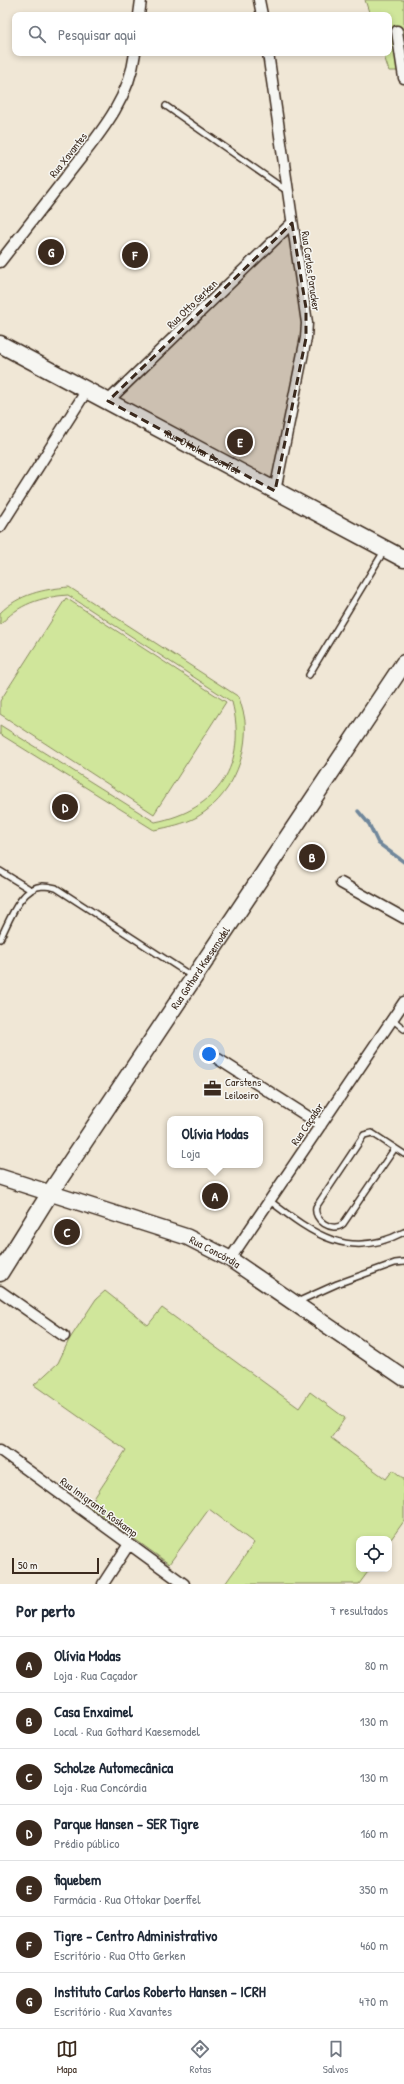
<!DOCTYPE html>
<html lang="pt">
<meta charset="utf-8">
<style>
body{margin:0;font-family:"Patrick Hand",sans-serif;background:#f6f6f7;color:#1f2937}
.controls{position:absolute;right:12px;bottom:12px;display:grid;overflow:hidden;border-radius:8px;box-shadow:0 2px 6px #0003}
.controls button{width:36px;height:36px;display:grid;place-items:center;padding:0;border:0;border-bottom:1px solid #e0e1e3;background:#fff;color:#1f2937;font:20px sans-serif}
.scale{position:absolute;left:12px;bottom:10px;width:87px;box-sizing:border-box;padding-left:4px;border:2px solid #3b2a1e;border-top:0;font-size:11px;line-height:14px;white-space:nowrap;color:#3b2a1e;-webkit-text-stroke:3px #f6f6f2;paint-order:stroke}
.you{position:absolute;left:209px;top:1054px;width:14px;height:14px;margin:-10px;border:3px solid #fff;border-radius:50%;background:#1a73e8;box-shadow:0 0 0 6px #1a73e833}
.badge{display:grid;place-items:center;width:26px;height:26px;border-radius:50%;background:#3b2a1e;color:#fff;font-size:13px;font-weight:700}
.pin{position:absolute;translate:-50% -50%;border:2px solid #fff;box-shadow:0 1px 4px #0006}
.popup{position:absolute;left:167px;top:1116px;width:96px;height:52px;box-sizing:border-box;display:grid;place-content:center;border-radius:8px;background:#fff;filter:drop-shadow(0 1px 3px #0005);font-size:13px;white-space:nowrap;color:#747a83}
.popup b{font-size:15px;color:#1f2937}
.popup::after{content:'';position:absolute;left:50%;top:100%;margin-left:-8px;border:8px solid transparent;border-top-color:#fff}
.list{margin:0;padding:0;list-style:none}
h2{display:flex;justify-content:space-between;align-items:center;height:52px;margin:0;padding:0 16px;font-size:17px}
h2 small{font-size:13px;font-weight:400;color:#747a83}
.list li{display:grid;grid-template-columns:26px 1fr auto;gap:12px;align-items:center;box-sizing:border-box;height:56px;padding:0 16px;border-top:1px solid #e0e1e3}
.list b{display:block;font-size:15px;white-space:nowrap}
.list p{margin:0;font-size:13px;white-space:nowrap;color:#747a83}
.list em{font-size:13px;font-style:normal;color:#747a83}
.icon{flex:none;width:22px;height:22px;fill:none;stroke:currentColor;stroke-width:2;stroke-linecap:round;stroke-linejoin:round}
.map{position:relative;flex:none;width:404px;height:1584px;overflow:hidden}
.search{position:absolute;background:#fff;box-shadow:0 2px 6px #0003;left:12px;right:12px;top:12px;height:44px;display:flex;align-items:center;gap:10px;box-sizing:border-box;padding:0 14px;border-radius:8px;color:#747a83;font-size:15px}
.sheet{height:444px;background:#fff}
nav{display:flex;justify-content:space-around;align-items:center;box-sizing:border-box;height:56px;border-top:1px solid #e0e1e3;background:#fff;font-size:11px;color:#747a83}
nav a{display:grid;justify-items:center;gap:2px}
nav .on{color:#3b2a1e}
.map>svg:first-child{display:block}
.green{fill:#d0e69b;stroke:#86885c}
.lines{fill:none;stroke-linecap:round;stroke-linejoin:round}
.stream{stroke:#6f879b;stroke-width:3.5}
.lane-casing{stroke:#3b2a1e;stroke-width:8}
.street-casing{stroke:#3b2a1e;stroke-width:13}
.secondary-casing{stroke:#3b2a1e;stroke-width:18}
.primary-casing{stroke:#3b2a1e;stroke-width:19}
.lane{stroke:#f6f6f2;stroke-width:5}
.street{stroke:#f6f6f2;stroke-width:10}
.secondary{stroke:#f6f6f2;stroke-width:15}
.primary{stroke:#f6f6f2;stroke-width:16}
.marked{fill:#3b2a1e;fill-opacity:0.2;stroke:#3b2a1e;stroke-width:3;stroke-dasharray:8 5;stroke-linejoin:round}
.labels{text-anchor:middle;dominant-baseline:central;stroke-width:3;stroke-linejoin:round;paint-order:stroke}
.street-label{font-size:11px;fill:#3b2a1e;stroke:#f6f6f2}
.poi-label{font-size:11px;fill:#3b2a1e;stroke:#f6f6f2;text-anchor:start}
</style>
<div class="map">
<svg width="404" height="1584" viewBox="0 0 404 1584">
<rect width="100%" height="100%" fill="#f0e7d6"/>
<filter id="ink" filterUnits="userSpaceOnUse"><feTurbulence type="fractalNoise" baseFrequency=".025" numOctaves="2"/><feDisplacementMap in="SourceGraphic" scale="8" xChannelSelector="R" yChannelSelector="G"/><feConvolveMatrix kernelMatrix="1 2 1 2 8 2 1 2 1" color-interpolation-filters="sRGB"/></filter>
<g filter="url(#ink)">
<path class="green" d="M365,0H404V71H389L383,53H389V15H370Z
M69,587L239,697C241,705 244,713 245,721C248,758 230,798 197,817C184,824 169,827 154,830L0,734V725L155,822C218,810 248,764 232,702L68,595C41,597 18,604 0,625V613C19,594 44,589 69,587Z
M66,598L226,702L154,814L0,714V701Z
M105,1291L148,1325L162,1308L299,1408L310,1392L345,1418L331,1438L386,1479L393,1470L404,1479V1521L389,1542V1539H359V1569H370L359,1584H225L254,1543L209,1509L169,1564L89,1506L126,1450L34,1385L58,1363L69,1340L96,1299Z"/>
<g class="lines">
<path class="stream" d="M358,811L369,824L378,843L404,862"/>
<defs>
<path id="lane" d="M166,106L287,191
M309,675L384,551
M0,871L31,890
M0,939C9,922 20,887 43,886C47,886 52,887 56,888L193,977
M392,1019L404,1029
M395,1148L343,1224C332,1233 313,1220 316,1207L364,1135L372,1133L404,1154
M270,1201C313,1234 349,1261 404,1232
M297,1302L337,1284L395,1263L404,1262"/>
<path id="street" d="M259,0L262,15
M139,15L141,0
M397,31L404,78
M268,53L307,323L306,338L275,491
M0,262C22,234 44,205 66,177C95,139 129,103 135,53
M108,401L292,223
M0,527L87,390
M341,883L404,918
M218,1059L321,1125
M230,1259L404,1002
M0,1291L64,1336
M0,1450L184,1584
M103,1584L129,1544"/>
<g id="secondary">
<path id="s1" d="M0,1177L187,1237L230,1259L404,1378"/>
</g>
<g id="primary">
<path id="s2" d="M0,344L404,559"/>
<path id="s3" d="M0,1273L50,1193L404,663"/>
</g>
</defs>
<use href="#lane" class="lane-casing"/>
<use href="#street" class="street-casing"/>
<use href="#secondary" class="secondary-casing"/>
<use href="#primary" class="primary-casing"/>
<use href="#lane" class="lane"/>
<use href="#street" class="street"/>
<use href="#secondary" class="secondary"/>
<use href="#primary" class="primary"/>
</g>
</g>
<path class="marked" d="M292,223L306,308V338L275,491L108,401Z"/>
<defs>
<symbol id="office-bare" viewBox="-9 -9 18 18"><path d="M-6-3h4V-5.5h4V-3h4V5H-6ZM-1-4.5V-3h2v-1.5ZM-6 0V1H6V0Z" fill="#3b2a1e" stroke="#f6f6f2" stroke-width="2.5" paint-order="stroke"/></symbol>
</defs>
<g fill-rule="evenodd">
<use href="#office-bare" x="200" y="1076" width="25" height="25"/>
</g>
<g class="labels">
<g class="street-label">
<text transform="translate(68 155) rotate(-52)">Rua Xavantes</text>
<text transform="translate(311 271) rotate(82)">Rua Carlos Parucker</text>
<text transform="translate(192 304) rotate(-44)">Rua Otto Gerken</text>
<text stroke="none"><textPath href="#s2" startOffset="229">Rua Ottokar Doerffel</textPath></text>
<text stroke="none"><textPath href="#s3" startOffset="365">Rua Gothard Kaesemodel</textPath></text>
<text transform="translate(307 1124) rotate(-56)">Rua Caçador</text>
<text stroke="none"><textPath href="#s1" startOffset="228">Rua Concórdia</textPath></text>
<text transform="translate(99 1507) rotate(36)">Rua Imigrante Roskamp</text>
</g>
<g class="poi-label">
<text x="225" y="1082">Carstens<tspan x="225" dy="13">Leiloeiro</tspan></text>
</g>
</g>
</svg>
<div class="controls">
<button><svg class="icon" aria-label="locate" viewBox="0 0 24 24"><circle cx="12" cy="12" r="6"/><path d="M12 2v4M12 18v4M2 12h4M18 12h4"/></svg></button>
</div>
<div class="scale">50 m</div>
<div class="you"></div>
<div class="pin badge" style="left:215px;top:1196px">A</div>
<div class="popup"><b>Olívia Modas</b>Loja</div>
<div class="pin badge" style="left:312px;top:857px">B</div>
<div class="pin badge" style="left:67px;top:1232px">C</div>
<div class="pin badge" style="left:65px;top:807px">D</div>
<div class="pin badge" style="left:240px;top:442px">E</div>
<div class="pin badge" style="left:135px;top:255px">F</div>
<div class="pin badge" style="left:51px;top:252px">G</div>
<div class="search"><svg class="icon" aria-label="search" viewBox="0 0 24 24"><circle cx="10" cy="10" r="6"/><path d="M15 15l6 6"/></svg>Pesquisar aqui</div>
</div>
<section class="sheet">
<h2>Por perto<small>7 resultados</small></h2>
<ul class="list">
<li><span class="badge">A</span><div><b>Olívia Modas</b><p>Loja · Rua Caçador</p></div><em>80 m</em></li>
<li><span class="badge">B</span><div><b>Casa Enxaimel</b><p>Local · Rua Gothard Kaesemodel</p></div><em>130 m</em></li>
<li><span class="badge">C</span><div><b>Scholze Automecânica</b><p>Loja · Rua Concórdia</p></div><em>130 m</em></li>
<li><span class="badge">D</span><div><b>Parque Hansen - SER Tigre</b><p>Prédio público</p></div><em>160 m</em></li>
<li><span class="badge">E</span><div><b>fiquebem</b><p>Farmácia · Rua Ottokar Doerffel</p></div><em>350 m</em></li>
<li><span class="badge">F</span><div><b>Tigre - Centro Administrativo</b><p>Escritório · Rua Otto Gerken</p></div><em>460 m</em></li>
<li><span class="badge">G</span><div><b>Instituto Carlos Roberto Hansen - ICRH</b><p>Escritório · Rua Xavantes</p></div><em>470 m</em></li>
</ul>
</section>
<nav>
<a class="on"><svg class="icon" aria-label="map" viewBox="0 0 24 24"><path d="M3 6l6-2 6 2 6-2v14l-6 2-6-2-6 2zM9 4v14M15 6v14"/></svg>Mapa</a>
<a><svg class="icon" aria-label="directions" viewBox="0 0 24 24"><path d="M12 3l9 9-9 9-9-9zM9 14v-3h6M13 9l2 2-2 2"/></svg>Rotas</a>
<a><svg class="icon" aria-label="saved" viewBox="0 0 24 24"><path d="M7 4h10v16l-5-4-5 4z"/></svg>Salvos</a>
</nav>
